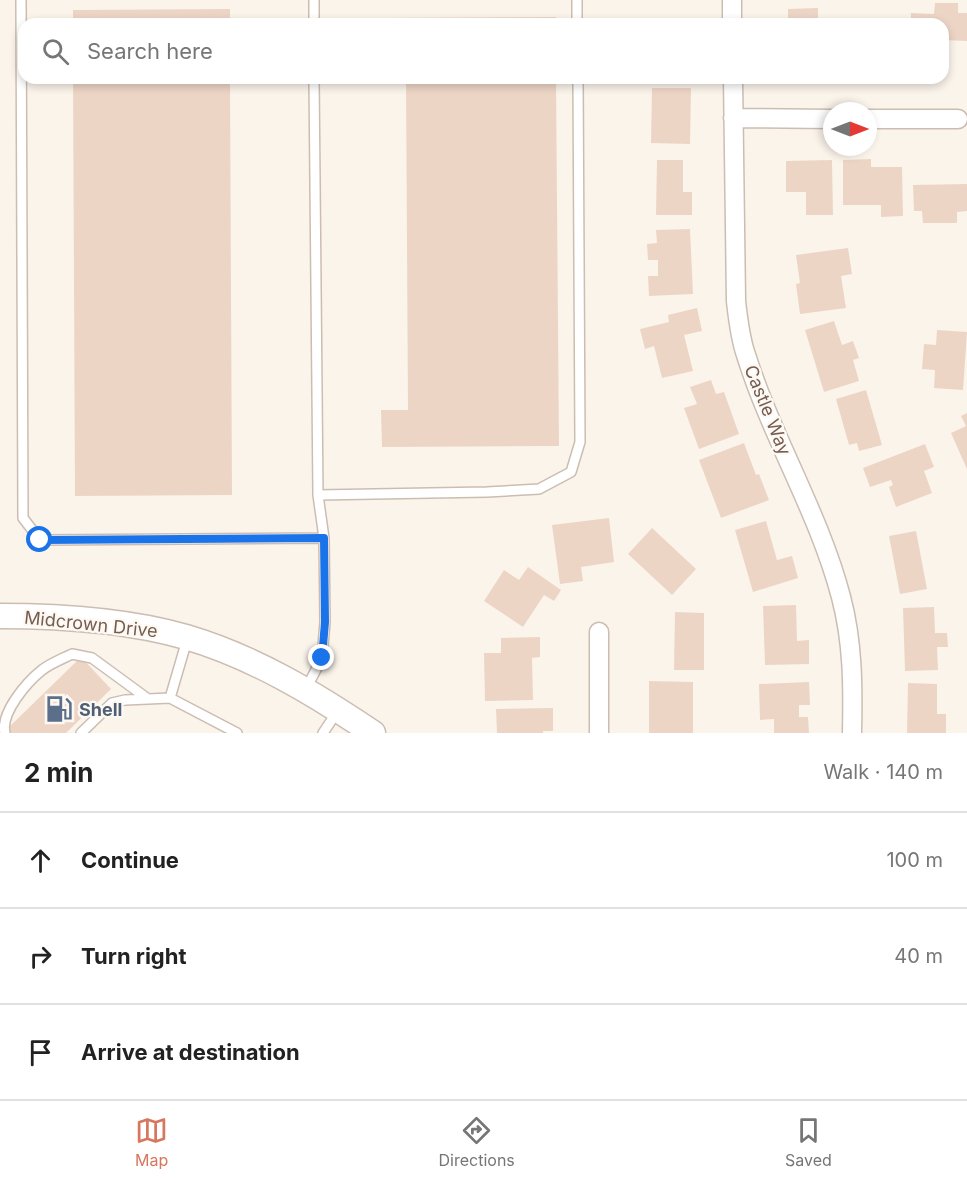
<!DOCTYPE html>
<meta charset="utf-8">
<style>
body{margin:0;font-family:Inter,sans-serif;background:#f2f2f2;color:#222}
.compass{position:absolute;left:823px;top:102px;width:54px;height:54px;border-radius:50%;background:#fff;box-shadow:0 3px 9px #0003;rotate:90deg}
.stop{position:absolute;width:18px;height:18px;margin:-14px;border:4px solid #1a73e8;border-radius:50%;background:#fff}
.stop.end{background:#1a73e8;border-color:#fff;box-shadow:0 2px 6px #0008}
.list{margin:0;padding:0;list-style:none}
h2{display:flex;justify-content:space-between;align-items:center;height:78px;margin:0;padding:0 24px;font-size:26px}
h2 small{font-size:20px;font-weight:400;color:#767676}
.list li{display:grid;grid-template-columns:39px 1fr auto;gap:18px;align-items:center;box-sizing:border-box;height:96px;padding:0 24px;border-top:2px solid #e0e0e0}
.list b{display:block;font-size:22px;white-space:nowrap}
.list em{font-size:20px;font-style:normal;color:#767676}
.icon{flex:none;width:33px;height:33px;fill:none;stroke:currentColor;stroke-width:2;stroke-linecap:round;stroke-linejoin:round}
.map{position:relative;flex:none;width:967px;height:733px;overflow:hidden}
.search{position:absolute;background:#fff;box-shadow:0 3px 9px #0003;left:18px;right:18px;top:18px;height:66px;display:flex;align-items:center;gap:15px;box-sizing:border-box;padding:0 21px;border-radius:18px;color:#767676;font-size:22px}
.sheet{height:366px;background:#fff}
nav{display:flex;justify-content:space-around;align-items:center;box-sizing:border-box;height:84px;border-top:2px solid #e0e0e0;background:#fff;font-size:16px;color:#767676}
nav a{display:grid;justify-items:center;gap:3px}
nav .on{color:#d7775e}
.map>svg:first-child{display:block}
.building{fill:#edd5c6}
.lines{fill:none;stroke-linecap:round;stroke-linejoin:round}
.service-casing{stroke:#ccbdb2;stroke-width:12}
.minor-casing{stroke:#ccbdb2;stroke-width:21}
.tertiary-casing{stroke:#ccbdb2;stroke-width:27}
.service{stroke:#fff;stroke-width:9}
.minor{stroke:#fff;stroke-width:18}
.tertiary{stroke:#fff;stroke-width:24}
.route{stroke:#1a73e8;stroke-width:8}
.labels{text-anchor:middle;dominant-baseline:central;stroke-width:4.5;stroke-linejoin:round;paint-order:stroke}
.street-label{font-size:18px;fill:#735c51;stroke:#fdf9f2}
.service-label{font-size:18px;font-weight:bold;fill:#4e5e75;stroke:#fdf9f2;text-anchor:start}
</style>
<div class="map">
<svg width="967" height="733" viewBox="0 0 967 733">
<rect width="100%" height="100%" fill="#fbf4eb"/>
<path class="building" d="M935,3H958V13H967V41L943,40V24H911V13L934,14Z
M818,8V24H788V9Z
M230,9V24H73V10Z
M556,17V24H380V18Z
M900,18V24H868V19Z
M643,19H692L691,24H643Z
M73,78H230L232,495L75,496Z
M406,78H556L559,446L382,447L381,410H408Z
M652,88H691L690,144L651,143Z
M871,159V167H902L903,216L881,217V205H843V160Z
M657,160H683V192H692V215H656Z
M832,160L833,215H806V192H786V161Z
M967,184V211L957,212V223H923L922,211H914L913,185Z
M690,229L693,294L649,296L648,276H658V260H648L647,244L657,243L656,230Z
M848,248L852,274L841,276L846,308L800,314L796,284L800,283L796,255Z
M697,308L702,331L684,335L693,371L662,378L654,346L645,349L640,329L669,322L668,315Z
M834,321L842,345L853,341L859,358L853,360L859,381L824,392L805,330Z
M937,330L967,332L963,390L934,388L935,370L922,369L924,344L936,345Z
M711,380L716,394L724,392L739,434L699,449L684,408L697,404L690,387Z
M866,390L882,445L859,451L857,443L849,445L836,399Z
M967,413V469L951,433L966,426L961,416Z
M744,443L756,475L759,474L769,500L721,518L699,460Z
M925,444L934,467L924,471L932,493L896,507L889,487L893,485L891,480L870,487L863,468Z
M609,518L614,562L581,567L583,581L560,584L552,525Z
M766,521L777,560L792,556L798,578L753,592L735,530Z
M652,528L696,569L672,595L628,554Z
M916,531L927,589L900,594L889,536Z
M528,567L561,590L554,601L544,595L523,627L484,601L504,570L519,580Z
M796,605L797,641L809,640V664L765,665L763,606Z
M934,607L935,633H947L948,647H937L938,670L905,671L903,608Z
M675,612L704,613V670H674Z
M540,637V657L532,658L533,700L485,701L484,653H501V638Z
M81,657L111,689L66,733H11L7,729Z
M649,681L693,682V733H649Z
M809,682L810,705H799V717H808L809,733H774V719L760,720L759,684Z
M908,683L937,684V714H946V733H907Z
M553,708V731H543V733H497L496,709Z"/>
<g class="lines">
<defs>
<path id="service" d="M21,0L23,518L40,540L324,538
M314,0V24
M577,0V24
M318,495L487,492L539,489L571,472L580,442L578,78
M306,689L322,658L325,622L324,538L318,495L314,78
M170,698L187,640
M5,733C0,713 27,682 42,670C51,663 62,659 72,654L92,658L148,699L170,698L237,733
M81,733L112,703L125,700L148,699
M323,733L337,712"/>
<path id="minor" d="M732,0V24
M733,78L736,301C738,319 740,338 746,355C772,438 819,513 841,597C853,642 853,687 852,733
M733,118L832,119
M868,119H958
M599,733V632"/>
<path id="tertiary" d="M0,616C62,616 127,620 186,637C254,657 315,694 373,733"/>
</defs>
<use href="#service" class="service-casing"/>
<use href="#minor" class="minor-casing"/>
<use href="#tertiary" class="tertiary-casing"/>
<use href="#service" class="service"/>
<use href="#minor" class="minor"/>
<use href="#tertiary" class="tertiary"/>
</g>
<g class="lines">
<path class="route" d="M40,540L324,538L325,622L322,658"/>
</g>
<defs>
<symbol id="fuel-bare" viewBox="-9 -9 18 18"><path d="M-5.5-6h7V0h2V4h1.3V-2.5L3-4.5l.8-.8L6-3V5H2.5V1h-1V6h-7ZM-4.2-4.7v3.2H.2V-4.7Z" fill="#5c6f8a" stroke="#fdf9f2" stroke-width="2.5" paint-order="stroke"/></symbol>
</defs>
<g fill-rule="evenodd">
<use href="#fuel-bare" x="40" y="690" width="38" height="38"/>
</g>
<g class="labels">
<g class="street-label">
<text transform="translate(768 410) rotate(68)">Castle Way</text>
<text transform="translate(91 624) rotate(6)">Midcrown Drive</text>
</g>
<g class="service-label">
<text x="79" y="709">Shell</text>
</g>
</g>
</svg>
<svg class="compass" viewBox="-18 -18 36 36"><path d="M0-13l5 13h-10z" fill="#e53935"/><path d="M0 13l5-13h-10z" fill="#767676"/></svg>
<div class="stop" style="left:40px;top:540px"></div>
<div class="stop end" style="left:322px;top:658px"></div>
<div class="search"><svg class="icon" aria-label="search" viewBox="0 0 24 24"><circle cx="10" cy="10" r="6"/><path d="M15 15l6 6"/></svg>Search here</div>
</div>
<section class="sheet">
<h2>2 min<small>Walk · 140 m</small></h2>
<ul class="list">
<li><svg class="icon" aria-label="ahead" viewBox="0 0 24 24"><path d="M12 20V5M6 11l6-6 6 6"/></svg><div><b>Continue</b></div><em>100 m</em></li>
<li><svg class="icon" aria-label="right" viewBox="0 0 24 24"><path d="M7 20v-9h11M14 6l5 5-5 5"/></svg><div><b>Turn right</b></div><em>40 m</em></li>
<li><svg class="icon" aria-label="arrive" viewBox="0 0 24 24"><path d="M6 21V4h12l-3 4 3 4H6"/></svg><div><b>Arrive at destination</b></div></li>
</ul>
</section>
<nav>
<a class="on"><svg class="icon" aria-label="map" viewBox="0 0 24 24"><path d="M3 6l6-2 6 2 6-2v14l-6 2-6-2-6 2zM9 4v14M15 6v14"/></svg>Map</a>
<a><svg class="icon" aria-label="directions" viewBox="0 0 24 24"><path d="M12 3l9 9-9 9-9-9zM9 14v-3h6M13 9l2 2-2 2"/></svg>Directions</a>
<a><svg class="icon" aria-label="saved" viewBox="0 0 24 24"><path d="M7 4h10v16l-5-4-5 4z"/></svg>Saved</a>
</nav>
